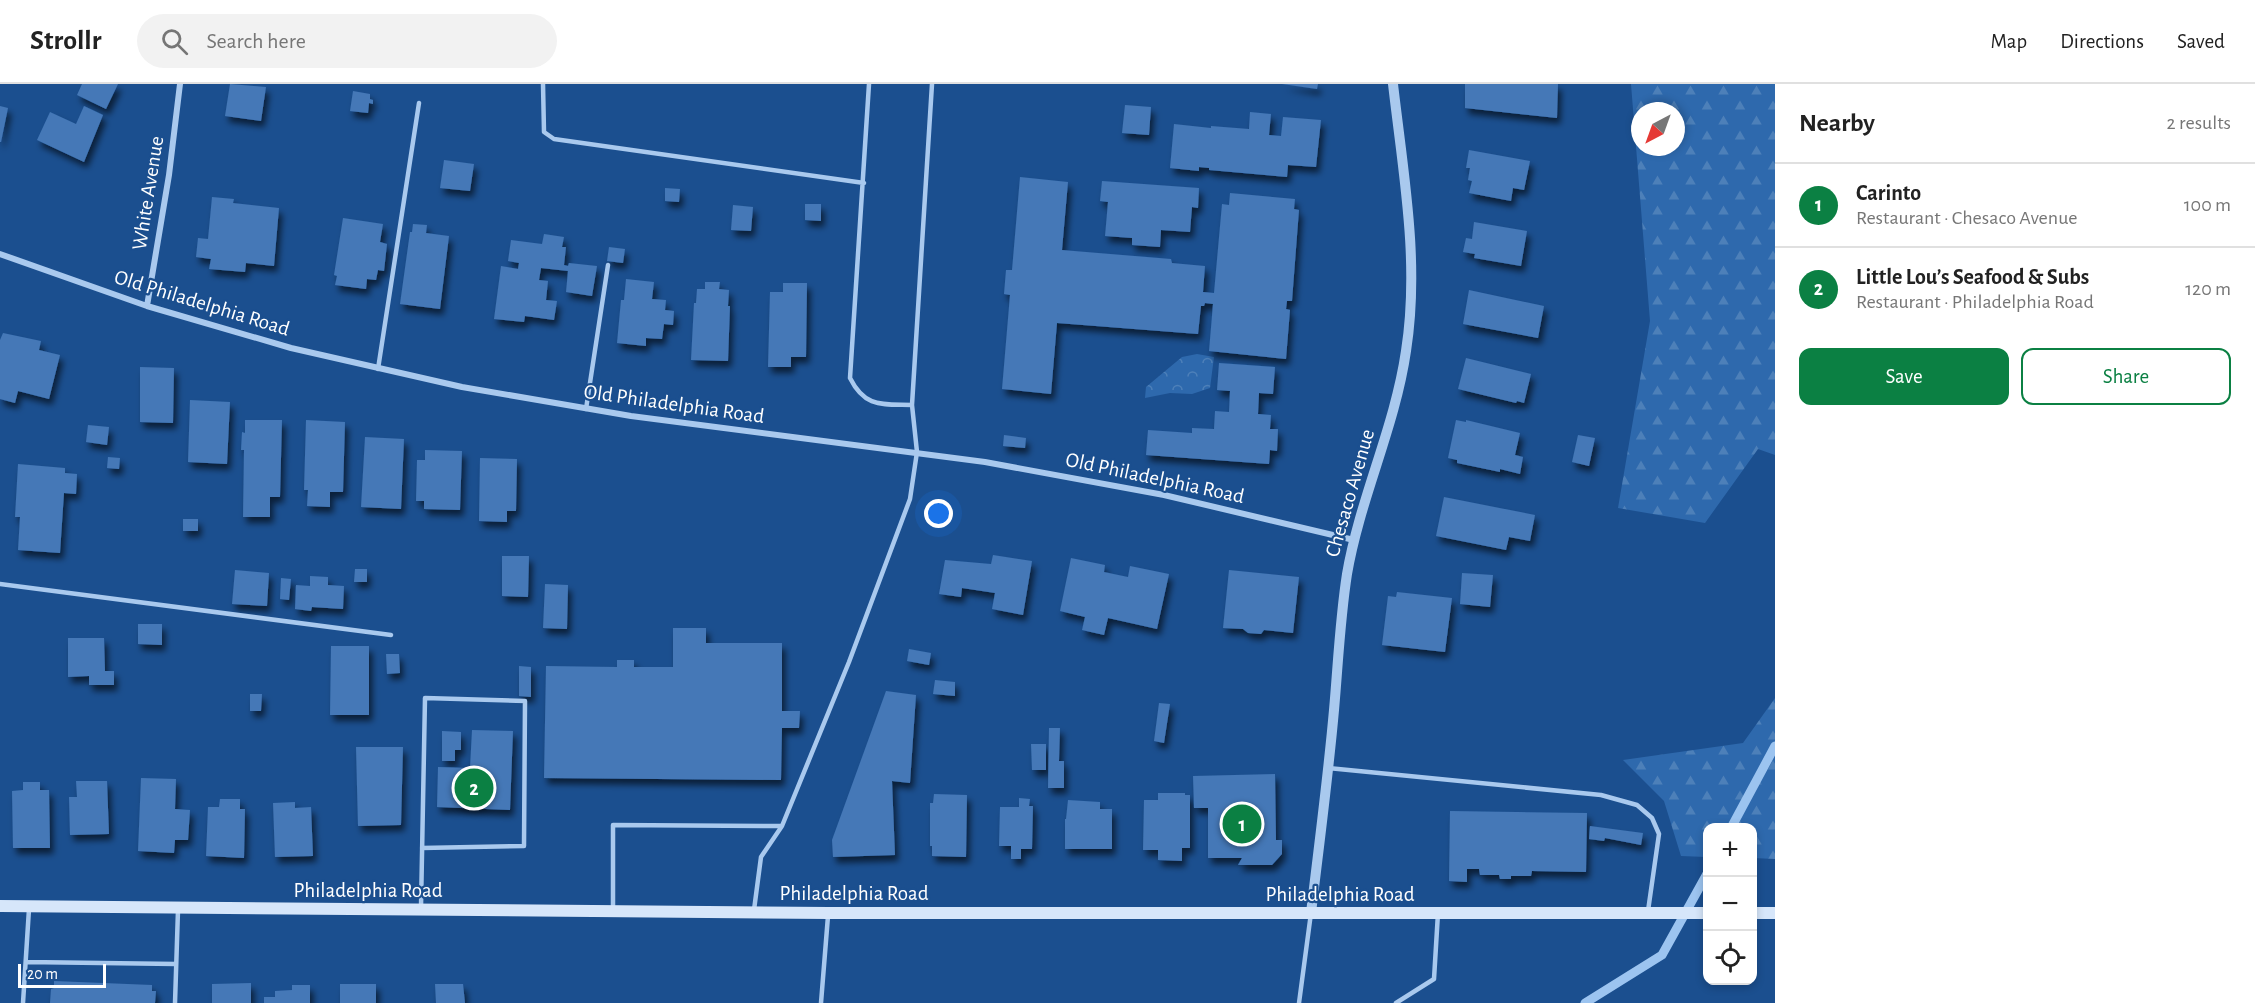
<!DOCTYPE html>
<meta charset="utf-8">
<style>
body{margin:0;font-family:"Alegreya Sans",sans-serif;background:#f2f2f2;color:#222}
.controls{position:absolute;right:18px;bottom:18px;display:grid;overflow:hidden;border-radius:12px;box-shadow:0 3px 9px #0003}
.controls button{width:54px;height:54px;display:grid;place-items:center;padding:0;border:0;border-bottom:2px solid #e0e0e0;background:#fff;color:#222;font:30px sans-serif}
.compass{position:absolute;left:1631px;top:18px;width:54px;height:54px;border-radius:50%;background:#fff;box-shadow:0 3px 9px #0003;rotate:221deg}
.scale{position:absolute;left:18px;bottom:15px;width:88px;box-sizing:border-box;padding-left:6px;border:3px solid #fff;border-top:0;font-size:16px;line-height:21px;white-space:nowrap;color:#fff;-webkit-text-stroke:4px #1b4f8f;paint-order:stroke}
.you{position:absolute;left:939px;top:430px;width:21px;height:21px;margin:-15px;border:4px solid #fff;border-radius:50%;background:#1a73e8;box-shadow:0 0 0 9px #1a73e833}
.badge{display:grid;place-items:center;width:39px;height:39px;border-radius:50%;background:#0b8043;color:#fff;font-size:20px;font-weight:700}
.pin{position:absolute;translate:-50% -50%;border:3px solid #fff;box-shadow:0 2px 6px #0006}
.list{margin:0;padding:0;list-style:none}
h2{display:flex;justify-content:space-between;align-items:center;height:78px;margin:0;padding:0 24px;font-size:26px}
h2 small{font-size:20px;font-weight:400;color:#767676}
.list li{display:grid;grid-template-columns:39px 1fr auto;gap:18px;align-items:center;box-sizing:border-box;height:84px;padding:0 24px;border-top:2px solid #e0e0e0}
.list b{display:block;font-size:22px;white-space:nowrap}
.list p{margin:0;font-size:20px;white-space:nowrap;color:#767676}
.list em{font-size:20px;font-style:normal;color:#767676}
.actions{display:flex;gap:12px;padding:18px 24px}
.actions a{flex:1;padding:14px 0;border:2px solid #0b8043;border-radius:12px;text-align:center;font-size:21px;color:#0b8043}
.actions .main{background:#0b8043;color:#fff}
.icon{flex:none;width:33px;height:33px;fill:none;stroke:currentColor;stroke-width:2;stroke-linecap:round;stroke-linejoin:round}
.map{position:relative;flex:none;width:1775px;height:919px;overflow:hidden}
header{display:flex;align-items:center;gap:36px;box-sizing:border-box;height:84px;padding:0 30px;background:#fff;border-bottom:2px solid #e0e0e0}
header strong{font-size:28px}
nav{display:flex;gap:33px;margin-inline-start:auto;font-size:21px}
.search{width:420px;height:54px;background:#f2f2f2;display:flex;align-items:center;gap:15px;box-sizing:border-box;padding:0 21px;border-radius:33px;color:#767676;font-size:22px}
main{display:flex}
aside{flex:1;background:#fff}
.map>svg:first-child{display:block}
.forest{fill:url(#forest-firs);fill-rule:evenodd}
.park{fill:url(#park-crowns)}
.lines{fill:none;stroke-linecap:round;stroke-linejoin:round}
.stream{stroke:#9cc4f0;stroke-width:9}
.building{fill:#4478b7;filter:url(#shadow)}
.service{stroke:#a9c9ee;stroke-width:4.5}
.minor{stroke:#a9c9ee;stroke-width:6}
.tertiary{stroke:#a9c9ee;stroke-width:10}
.secondary{stroke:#d6e6fa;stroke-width:12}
.labels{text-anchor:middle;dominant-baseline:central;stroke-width:4.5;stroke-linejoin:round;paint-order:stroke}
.street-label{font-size:21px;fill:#fff;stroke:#1b4f8f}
</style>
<header>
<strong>Strollr</strong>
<div class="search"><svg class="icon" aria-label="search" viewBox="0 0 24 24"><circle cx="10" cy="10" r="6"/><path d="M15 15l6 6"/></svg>Search here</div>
<nav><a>Map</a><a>Directions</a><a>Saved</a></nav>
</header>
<main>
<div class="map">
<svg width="1775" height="919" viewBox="0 0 1775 919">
<defs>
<pattern id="forest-firs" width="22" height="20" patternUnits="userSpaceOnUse" patternTransform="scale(1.5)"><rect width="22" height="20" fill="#2e69ad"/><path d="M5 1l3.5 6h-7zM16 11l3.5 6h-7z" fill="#4d80b9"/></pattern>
<pattern id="park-crowns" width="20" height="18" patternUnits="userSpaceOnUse" patternTransform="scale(1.5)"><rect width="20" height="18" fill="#2e69ad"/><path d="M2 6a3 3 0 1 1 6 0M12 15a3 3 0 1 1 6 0" fill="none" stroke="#4d80b9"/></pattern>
<filter id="shadow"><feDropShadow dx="3.5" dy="6" stdDeviation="3" flood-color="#0009"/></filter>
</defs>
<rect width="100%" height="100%" fill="#1b4f8f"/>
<path class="forest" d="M1631,0H1775V371L1758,365L1705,439L1618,424L1650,237ZM1640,27H1676V63H1640Z
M1775,614V775L1753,774L1752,744H1708L1707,773L1681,772L1664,717L1623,676L1743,659Z"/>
<path class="park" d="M1197,270L1214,273L1210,304L1192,310L1170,309L1145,314L1146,303L1182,273Z"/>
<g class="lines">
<path class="stream" d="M1731,744L1775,662
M1585,919L1662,871L1708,788"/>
</g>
<path class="building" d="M82,0H118L106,25L77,11Z
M230,0L266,3L261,37L225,32Z
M1282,0H1318L1317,5Z
M1465,0H1558L1557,34L1465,24Z
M353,7L370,10V15L373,16V20L369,19L368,29L350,27Z
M1125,21L1151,23L1149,51L1122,49Z
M0,22L8,24L1,58H0Z
M84,22L103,31L84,78L37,56L50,28L76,40Z
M1250,28L1271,30L1269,51L1281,52L1283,33L1321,36L1316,83L1288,81L1287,93L1209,86V84L1199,83V87L1170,84L1174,40L1211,44V42L1249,45Z
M1469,66L1530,77L1524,106L1513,104L1511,117L1469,109L1472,97L1468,96L1470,84H1466Z
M444,76L474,80L470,107L440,104Z
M1020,93L1068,98L1062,166L1171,175L1172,179L1205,182L1203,208L1214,209L1222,120L1229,121L1230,109L1295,115L1294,125L1299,126L1292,217H1287L1286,225L1290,226L1286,275L1209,267L1213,220L1205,219L1204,222H1201L1198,250L1057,239L1051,310L1002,305L1010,211L1004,210L1006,186H1012Z
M1102,97L1199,104L1198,124L1192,123L1190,148L1161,146L1160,163L1132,161V154L1105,152L1108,118L1100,117Z
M665,104L680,105L679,118L665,117Z
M212,113L234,115L233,119L279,124L274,182L246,179L245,188L209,185L211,175L196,173L198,154L208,155Z
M805,120H821V137L805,136Z
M733,121L753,123L751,147L731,146Z
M343,134L383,140L380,158L387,160L384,187L378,186L376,196L367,195L366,205L335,201L337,192L334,191Z
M1474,138L1527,147L1521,182L1474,174L1475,170L1463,168L1466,154L1472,155Z
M413,140L427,141L426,149L449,152L440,225L400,220L410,148H412Z
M544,150L564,153L562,163H566L564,181L568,182L569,179L597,182L592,212L566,208L568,187L541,184L539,196L548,197L546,216L557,217L554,236L525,232L524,238L494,235L501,182L518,185L519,179L508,177L511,156L542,160Z
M609,163L625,165L623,179L607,177Z
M626,195L654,198L652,215L666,216L665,226L674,227L673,241L664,240L662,255L646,254V262L617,259L621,216H624Z
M705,198H720L719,205L729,206L728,222H730L728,277L691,276L694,219H696L697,205H705Z
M783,199H807L806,273H791V283H768L770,208H783Z
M1469,206L1544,222L1538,254L1463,240Z
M3,249L41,257L39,266L60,271L49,315L18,307L15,319L0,315V256Z
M1466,274L1531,290L1524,319L1517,317L1516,319L1458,305Z
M1219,279L1275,283L1273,310L1259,309L1258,330L1271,331L1270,345H1278L1277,367L1270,366L1269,380L1146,371L1148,346L1192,349V344L1214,345L1215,327L1229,328L1230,307L1217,306Z
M140,283L174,284L173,339L140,338Z
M190,316L230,318L227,380L188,378Z
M245,336H282L280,413H270V433H243L244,366H241L242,348L245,349Z
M306,336L345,338L343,408H330V423L307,422L308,406H304Z
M1456,336L1466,338V336L1520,349L1515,371L1523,373L1520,390L1500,385V388L1457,379V376L1448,374Z
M88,341L109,343L107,361L86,358Z
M1004,351L1026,354L1025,364L1003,362Z
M1578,351L1595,354L1589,382L1572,378Z
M365,353L404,355L401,425L361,423Z
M425,366L462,367L460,426L424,425V417H416L417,376H425Z
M108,373L120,374L119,385L107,384Z
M480,374L517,375L516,427H507V438L479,437Z
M18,380L65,384V389L77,390L76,410L64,409L60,469L18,466L20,433H15Z
M1444,413L1535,431L1530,457L1509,453L1506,466L1436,452Z
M183,435H198V447H183Z
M993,471L1032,477L1023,531L992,525L995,509L962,504L961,513L939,510L945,476L991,480Z
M502,472H529L528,513L502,512Z
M1071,474L1105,481L1104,488L1128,493L1130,482L1169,490L1157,545L1108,534L1104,551L1082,546L1085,533L1060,527Z
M355,485H367V498H354Z
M235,486L269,489L267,522L232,520Z
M1229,486L1299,493L1293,549L1264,546L1261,550L1248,549L1243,545L1223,544Z
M1462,489L1493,491L1490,523L1460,520Z
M310,492L328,493V501L344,502L343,525L312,523L311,527L295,525L296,501L310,502Z
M281,494L291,495L289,516L280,515Z
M545,500L568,501L567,545L543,544Z
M1397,508L1452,514L1445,568L1382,561L1388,512L1396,513Z
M138,540H162V561L138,560Z
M673,544H706V559H782V627H800L799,644H782L781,696L544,694L546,582L617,583V576H634V583H673Z
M68,554H104L105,587H114V601H89V592L68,593Z
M331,562H369V631H330Z
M909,565L931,569L929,581L907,577Z
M386,570H399L400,589L387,590Z
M519,582L531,583V613L519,612Z
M935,596L955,598V612L933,610Z
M886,607L916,611L910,699L892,697L895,771L833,773L832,756Z
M250,610H262L261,627H250Z
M1159,619L1170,620L1164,659L1154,657Z
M1049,644H1060L1059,677H1064V704H1048Z
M472,646L513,647L510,726L437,723L438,683L470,684Z
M442,647L461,648V666H455V677H442Z
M1031,660H1046V686H1032Z
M356,663H403L401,741L358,742Z
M1275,690L1276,756H1282V770L1272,781H1238L1242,774H1208V724H1194L1193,692Z
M141,694L176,695L175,725L190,726L188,756H175L174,769L138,767Z
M76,697H107L109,750L70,751L69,713H77Z
M23,698H40V706H49L50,764H13L12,707L23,706Z
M1158,709H1185V711H1190V764H1182V777L1158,776V766H1143L1144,716H1158Z
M934,710L967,711L966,773L932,772V762H930V719H933Z
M1019,714L1030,715L1029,722H1033L1032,765H1021V775H1011V762H999L1000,723H1019Z
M220,715H240V725H245L244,774L206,772L208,723H219Z
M1068,716L1100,718V725H1112V765H1065V735H1066Z
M295,718V724L311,723L313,772L275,773L273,719Z
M1450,727L1587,729L1586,788L1532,787L1531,792H1511V795H1500L1499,791H1480L1479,785H1467V798L1449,797Z
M1590,742L1643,749L1641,761L1605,754L1604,757L1589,755Z
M54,897L152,901V907H156L155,919H50L51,905L54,904Z
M251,899V919H212V900Z
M340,900H376V919H340Z
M435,900H463L465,919H436Z
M292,901H310V919H264V913H275V907L292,906Z"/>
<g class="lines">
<path class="service" d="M543,0L544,48L554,55L864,99
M869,0L850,294C865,324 882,320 912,321
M378,285L419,19
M586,325L608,181
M0,500L391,551
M1328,684L1601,711L1637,721L1652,734L1659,750L1648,827
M421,823L425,614L525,617L524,762L422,764
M754,826L761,773L782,742L849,578L910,415L917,368L912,321L932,0
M613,827V741L782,742
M26,878L176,880
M23,919L29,825
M175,919L178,826
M821,919L828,832
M1299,919L1311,829
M1396,919L1434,895L1438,829"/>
<path class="minor" d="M0,170L147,222L291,264L462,303L631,332L985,378L1164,411L1354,456
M147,222L169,91L180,0"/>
<path class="tertiary" d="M1311,829C1319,761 1328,694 1334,626C1338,581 1340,535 1347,490C1360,414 1395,343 1406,267C1420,178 1403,88 1393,0"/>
<path class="secondary" d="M0,822L829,829H1708
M1752,829H1775"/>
</g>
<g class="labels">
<g class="street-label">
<text transform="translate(148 109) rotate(-81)">White Avenue</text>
<text transform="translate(202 219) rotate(17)">Old Philadelphia Road</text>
<text transform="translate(674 320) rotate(8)">Old Philadelphia Road</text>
<text transform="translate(1155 394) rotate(12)">Old Philadelphia Road</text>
<text transform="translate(1350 409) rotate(-74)">Chesaco Avenue</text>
<text x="368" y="806">Philadelphia Road</text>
<text x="854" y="809">Philadelphia Road</text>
<text x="1340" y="810">Philadelphia Road</text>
</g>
</g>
</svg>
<div class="controls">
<button>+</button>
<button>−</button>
<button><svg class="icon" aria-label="locate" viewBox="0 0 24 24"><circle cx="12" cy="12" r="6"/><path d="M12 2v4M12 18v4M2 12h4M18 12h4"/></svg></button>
</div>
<svg class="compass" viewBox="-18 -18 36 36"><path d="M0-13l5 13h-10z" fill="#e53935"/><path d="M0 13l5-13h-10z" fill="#767676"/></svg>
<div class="scale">20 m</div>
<div class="you"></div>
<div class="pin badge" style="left:1242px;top:740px">1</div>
<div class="pin badge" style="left:474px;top:704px">2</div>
</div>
<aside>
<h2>Nearby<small>2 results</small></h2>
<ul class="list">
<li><span class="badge">1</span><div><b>Carinto</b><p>Restaurant · Chesaco Avenue</p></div><em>100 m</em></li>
<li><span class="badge">2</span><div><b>Little Lou’s Seafood &amp; Subs</b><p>Restaurant · Philadelphia Road</p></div><em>120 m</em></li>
</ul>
<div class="actions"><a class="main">Save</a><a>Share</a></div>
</aside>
</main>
